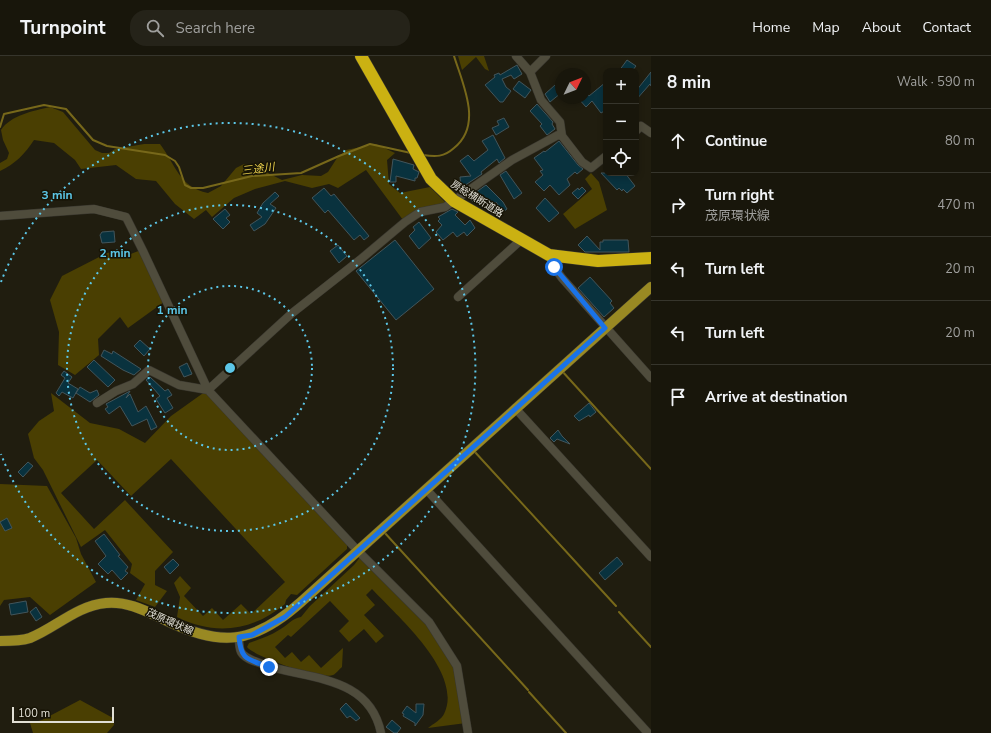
<!DOCTYPE html>
<meta charset="utf-8">
<style>
body{margin:0;font-family:"Nunito Sans","Noto Sans JP",sans-serif;background:#252319;color:#f1f3f6}
.controls{position:absolute;right:12px;top:12px;display:grid;overflow:hidden;border-radius:8px;box-shadow:0 2px 6px #0003}
.controls button{width:36px;height:36px;display:grid;place-items:center;padding:0;border:0;border-bottom:1px solid #36352c;background:#18160b;color:#f1f3f6;font:20px sans-serif}
.compass{position:absolute;left:555px;top:12px;width:36px;height:36px;border-radius:50%;background:#18160b;box-shadow:0 2px 6px #0003;rotate:47deg}
.scale{position:absolute;left:12px;bottom:10px;width:102px;box-sizing:border-box;padding-left:4px;border:2px solid #e1dfd5;border-top:0;font-size:11px;line-height:14px;white-space:nowrap;color:#e1dfd5;-webkit-text-stroke:3px #171406;paint-order:stroke}
.stop{position:absolute;width:12px;height:12px;margin:-9px;border:3px solid #1a73e8;border-radius:50%;background:#fff}
.stop.end{background:#1a73e8;border-color:#fff;box-shadow:0 1px 4px #0008}
.list{margin:0;padding:0;list-style:none}
h2{display:flex;justify-content:space-between;align-items:center;height:52px;margin:0;padding:0 16px;font-size:17px}
h2 small{font-size:13px;font-weight:400;color:#9f9f9d}
.list li{display:grid;grid-template-columns:26px 1fr auto;gap:12px;align-items:center;box-sizing:border-box;height:64px;padding:0 16px;border-top:1px solid #36352c}
.list b{display:block;font-size:15px;white-space:nowrap}
.list p{margin:0;font-size:13px;white-space:nowrap;color:#9f9f9d}
.list em{font-size:13px;font-style:normal;color:#9f9f9d}
.icon{flex:none;width:22px;height:22px;fill:none;stroke:currentColor;stroke-width:2;stroke-linecap:round;stroke-linejoin:round}
.map{position:relative;flex:none;width:651px;height:677px;overflow:hidden}
header{display:flex;align-items:center;gap:24px;box-sizing:border-box;height:56px;padding:0 20px;background:#18160b;border-bottom:1px solid #36352c}
header strong{font-size:19px}
nav{display:flex;gap:22px;margin-inline-start:auto;font-size:14px}
.search{width:280px;height:36px;background:#252319;display:flex;align-items:center;gap:10px;box-sizing:border-box;padding:0 14px;border-radius:16px;color:#9f9f9d;font-size:15px}
main{display:flex}
aside{flex:1;background:#18160b}
.map>svg:first-child{display:block}
.green{fill:#4a3f02}
.lines{fill:none;stroke-linecap:round;stroke-linejoin:round}
.stream{stroke:#77681a;stroke-width:2}
.building{fill:#09323e;stroke:#42555b}
.minor-casing{stroke:#39372f;stroke-width:9}
.major-casing{stroke:#39372f;stroke-width:11}
.highway-casing{stroke:#39372f;stroke-width:13}
.minor{stroke:#4f4c3c;stroke-width:8}
.major{stroke:#998923;stroke-width:10}
.highway{stroke:#cbb112;stroke-width:12}
.route{stroke:#1a73e8;stroke-width:5}
.ring{fill:none;stroke:#5cc7e8;stroke-width:2;stroke-dasharray:2 4}
.labels{text-anchor:middle;dominant-baseline:central;stroke-width:3;stroke-linejoin:round;paint-order:stroke}
.street-label{font-size:10px;fill:#e1dfd5;stroke:#171406}
.water-label{font-size:11px;font-style:italic;fill:#ebd14d;stroke:#171406}
.centre{fill:#5cc7e8;stroke:#171406;stroke-width:2}
.ring-label{font-size:12px;text-anchor:middle;font-weight:bold;fill:#5cc7e8;stroke:#171406;stroke-width:3;stroke-linejoin:round;paint-order:stroke}
</style>
<header>
<strong>Turnpoint</strong>
<div class="search"><svg class="icon" aria-label="search" viewBox="0 0 24 24"><circle cx="10" cy="10" r="6"/><path d="M15 15l6 6"/></svg>Search here</div>
<nav><a>Home</a><a>Map</a><a>About</a><a>Contact</a></nav>
</header>
<main>
<div class="map">
<svg width="651" height="677" viewBox="0 0 651 677">
<rect width="100%" height="100%" fill="#201d0f"/>
<path class="green" d="M458,0H484L489,15L485,13L476,1L462,14Z
M50,51L63,56L95,94L102,97H109L115,93L144,88H160C176,109 179,131 208,137L221,130L236,112L244,108L254,110L282,124L302,119L321,120L328,116L337,102L346,94L376,88L395,97L387,104L389,128L400,137L430,131L448,149L403,164L366,114L338,132L329,128L312,132L285,125L255,133L234,142L212,161L206,154L194,163L175,148L156,125L136,123L116,109L81,113L75,104L54,87L34,84C25,98 15,108 0,115V107L7,103L9,97L3,84L1,74C11,59 33,55 50,51Z
M591,117L599,126L607,154L575,173L563,158L592,133L585,123Z
M125,194L128,199L141,194L164,246L128,272L120,261L98,283L99,299L75,319L58,309L59,276L50,244L62,220L107,197Z
M206,335L347,486V493L297,539L291,538L286,544L285,548C253,575 215,580 177,561L180,541L174,527L180,520L191,532L184,540L203,560L212,552L223,564L241,548L251,558L285,526L171,403L131,440L97,404L61,437L94,473L125,444L173,496L155,515V529L167,535L155,551L136,544L145,528L130,517L132,508L105,474L81,491L43,414L34,402L28,378L39,365L54,355L51,337L90,367L119,373L145,387L171,360Z
M0,428L47,430L76,482L81,498L96,526L50,559L30,541L4,544L0,550Z
M361,500L429,567L455,612L466,667L428,672C433,668 442,663 444,658C464,617 397,560 372,533L366,539L375,549L364,559L384,580L376,587L364,573L349,586L339,575L349,565L330,545L291,581L288,579L275,591L285,602L292,596L301,606L309,599L321,612L343,592L342,611C339,613 336,618 333,619C321,624 255,601 247,591L249,587C260,583 270,580 279,574C287,570 292,562 301,561L310,550L354,509Z
M80,644L113,662L114,669L107,677H33L30,667L42,664Z"/>
<g class="lines">
<path class="stream" d="M0,71L4,58L44,49L66,53L93,84L107,90L165,99L175,105L179,111L185,129L191,132H203L252,120L301,117L339,100L370,88L411,97
M423,99C436,101 444,101 454,92C483,69 463,29 454,0
M562,315L651,413
M474,395L616,550
M384,476L528,634
M619,556L651,591
M529,636L566,677"/>
</g>
<path class="building" d="M627,4L636,10L632,15H619Z
M517,9L522,18L514,23L511,19L502,23L506,31L511,35L503,46H500L485,29L495,21L494,19L499,17L500,19Z
M651,16V30L650,28L636,44V35Z
M519,25L531,34L525,42L513,33Z
M606,26V54L601,57L592,45L586,51L578,42H585V35L589,40Z
M555,29L561,37L550,46L545,38Z
M537,48L553,66L552,68L555,73L547,79L540,70L542,68L530,55Z
M504,62L509,71L496,79L492,72L499,69L497,65Z
M493,79L505,102L499,107L497,103L481,116L482,118L461,132L460,121L471,120L460,105L468,99L474,105L488,94L482,85Z
M559,85L578,109L583,113L577,118L575,116L567,123L570,129L559,139L550,129L544,135L535,126L543,119L540,115L543,114L534,102L544,95L545,96Z
M393,103L414,109L413,113L419,116L417,122H415V125L396,120V126H390Z
M506,115L522,137L514,143L500,119Z
M601,117H625L635,130L627,137L623,133L622,135L619,132L617,134Z
M486,129L503,146L507,153L503,156L496,146L491,150L481,141L475,147L468,142Z
M582,131L586,135L578,143L572,137L578,132L579,134Z
M324,132L331,140L334,138L369,180L364,184L360,179L354,184L328,154L325,157L312,142Z
M275,136L279,140L270,148L276,152L265,168L254,175L250,169L262,161L257,157L263,147Z
M545,142L559,157L549,166L536,152Z
M225,153L230,159L226,162L230,166L223,173L213,163Z
M452,153L458,156L455,159L465,169L470,164L475,172L467,180L464,176L457,181L453,176L443,184L436,176L442,169L438,165L440,163L438,161Z
M419,166L431,182L419,193L409,180L415,174L413,171Z
M114,175L115,186L102,187L100,179L102,176Z
M587,180L600,194V186H603V184H628L629,196H585L578,189Z
M395,184L434,233L396,264L356,215Z
M338,189L347,200L339,207L330,195Z
M590,221L612,245L610,247L614,252L604,261L578,232Z
M140,284L150,293L144,300L134,290Z
M104,294L112,298L113,295L141,313L134,319L123,314L101,300Z
M94,304L115,324L108,331L87,311Z
M187,307L192,318L184,321L179,311Z
M64,315L72,321L68,327L78,333L73,342L62,336L59,340L56,337L65,322L61,319Z
M150,321L165,335L168,333L172,339L167,342L173,352L165,357L156,343L160,340L146,324Z
M80,331L90,337L97,334L99,339L90,346L76,337Z
M130,335L126,342L130,338L138,356L146,350L157,371L151,374L147,363L132,370L120,350L109,358L105,353L108,351L106,348Z
M589,347L596,356L590,361L589,359L579,365L574,360Z
M558,374L562,380L570,388L557,383L554,386L550,382Z
M28,406L33,410L23,421L18,416Z
M7,462L12,472L5,475L0,466Z
M104,478L120,499L118,500L128,511L125,515L128,517L121,524L112,514L108,518L98,508L106,500L95,485Z
M617,501L623,508L605,524L599,517Z
M173,503L179,509L170,518L164,511Z
M26,545L28,556L11,559L9,548Z
M36,551L42,561L36,565L30,556Z
M346,647L360,662L356,665L350,660L347,662L340,653Z
M416,648H424L423,659L415,670V667L403,660L404,658L402,657L407,650L416,657Z
M392,664L401,672L397,677H394L386,671Z"/>
<g class="lines">
<defs>
<path id="minor" d="M516,0L530,16
M546,0L530,16L541,44L560,66L562,80
M636,75L641,70L651,77
M0,160L94,153L126,161L143,195L208,334L358,495L429,566L457,610L468,677
M549,199L554,211L562,222L651,322
M458,241L521,184
M208,334L291,258L361,203L405,166L420,156L445,151L512,104L558,79L562,80L582,106L591,112L606,100
M97,347L116,335L133,328L149,314L179,329L208,334
M515,352L651,501
M426,433L648,677
M239,581C239,585 239,592 241,596C245,603 255,605 262,608C306,624 369,618 381,677"/>
<path id="major" d="M0,585C10,585 21,585 30,582C57,571 76,550 106,547C126,545 144,554 161,562C219,591 252,590 301,546L651,231"/>
<path id="highway" d="M361,0L431,123L454,145L549,199L598,205L651,202"/>
</defs>
<use href="#minor" class="minor-casing"/>
<use href="#major" class="major-casing"/>
<use href="#highway" class="highway-casing"/>
<use href="#minor" class="minor"/>
<use href="#major" class="major"/>
<use href="#highway" class="highway"/>
</g>
<g class="lines">
<path class="route" d="M269,611C248,603 241,605 239,581L252,579L285,561L605,272L554,211"/>
</g>
<g class="ring">
<circle cx="230" cy="312" r="82"/>
<circle cx="230" cy="312" r="163"/>
<path d="M1 226A245 245 0 1 1 1 398"/>
</g>
<g class="labels">
<g class="street-label">
<text transform="translate(477 143) rotate(32)">房総横断道路</text>
<text transform="translate(170 566) rotate(24)">茂原環状線</text>
</g>
<g class="water-label">
<text transform="translate(258 113) rotate(-7)">三途川</text>
</g>
</g>
<circle cx="230" cy="312" r="6" class="centre"/>
<g class="ring-label">
<text x="57" y="143">3 min</text>
<text x="115" y="201">2 min</text>
<text x="172" y="258">1 min</text>
</g>
</svg>
<div class="controls">
<button>+</button>
<button>−</button>
<button><svg class="icon" aria-label="locate" viewBox="0 0 24 24"><circle cx="12" cy="12" r="6"/><path d="M12 2v4M12 18v4M2 12h4M18 12h4"/></svg></button>
</div>
<svg class="compass" viewBox="-18 -18 36 36"><path d="M0-13l5 13h-10z" fill="#e53935"/><path d="M0 13l5-13h-10z" fill="#9f9f9d"/></svg>
<div class="scale">100 m</div>
<div class="stop" style="left:554px;top:211px"></div>
<div class="stop end" style="left:269px;top:611px"></div>
</div>
<aside>
<h2>8 min<small>Walk · 590 m</small></h2>
<ul class="list">
<li><svg class="icon" aria-label="ahead" viewBox="0 0 24 24"><path d="M12 20V5M6 11l6-6 6 6"/></svg><div><b>Continue</b></div><em>80 m</em></li>
<li><svg class="icon" aria-label="right" viewBox="0 0 24 24"><path d="M7 20v-9h11M14 6l5 5-5 5"/></svg><div><b>Turn right</b><p>茂原環状線</p></div><em>470 m</em></li>
<li><svg class="icon" aria-label="left" viewBox="0 0 24 24"><path d="M17 20v-9H6M10 6l-5 5 5 5"/></svg><div><b>Turn left</b></div><em>20 m</em></li>
<li><svg class="icon" aria-label="left" viewBox="0 0 24 24"><path d="M17 20v-9H6M10 6l-5 5 5 5"/></svg><div><b>Turn left</b></div><em>20 m</em></li>
<li><svg class="icon" aria-label="arrive" viewBox="0 0 24 24"><path d="M6 21V4h12l-3 4 3 4H6"/></svg><div><b>Arrive at destination</b></div></li>
</ul>
</aside>
</main>
